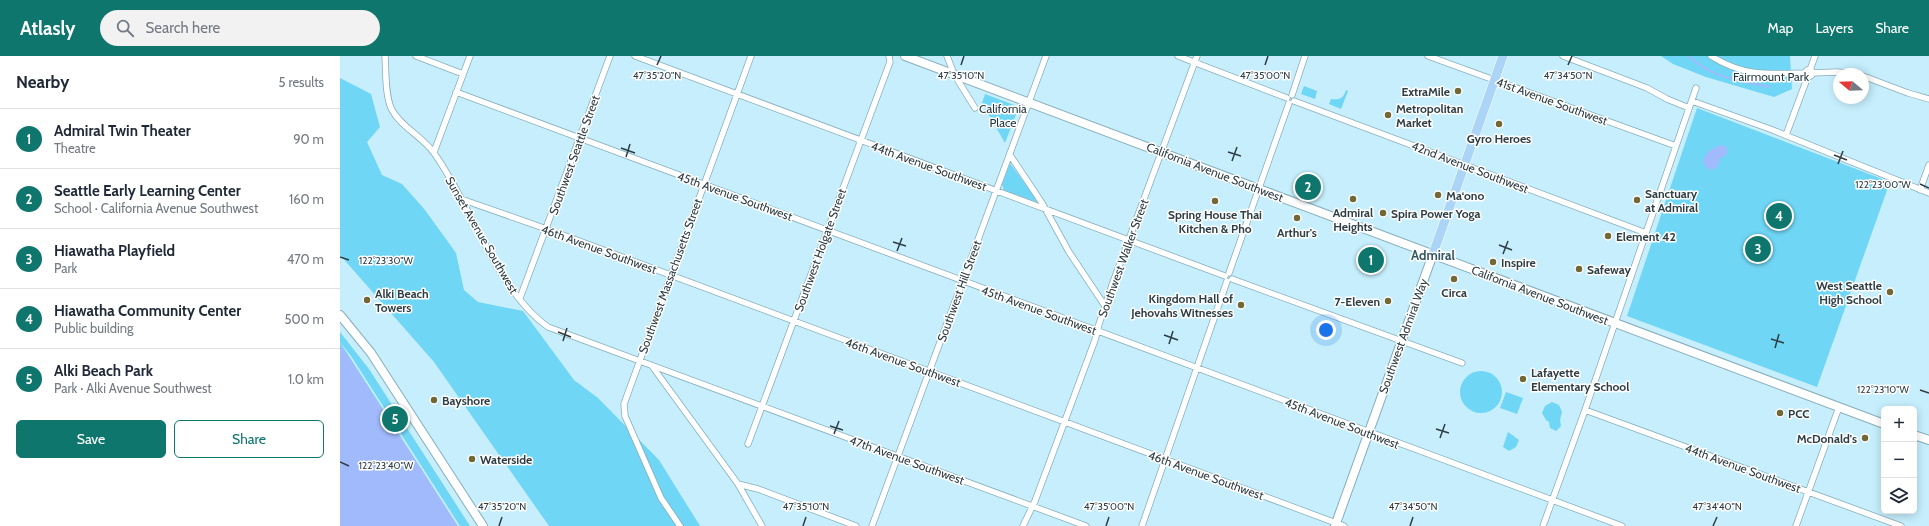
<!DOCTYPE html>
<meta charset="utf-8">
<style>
body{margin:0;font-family:Cabin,sans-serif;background:#f2f2f3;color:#1f2937}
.controls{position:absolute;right:12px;bottom:12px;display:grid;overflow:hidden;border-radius:6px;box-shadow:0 2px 10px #0003}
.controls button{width:36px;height:36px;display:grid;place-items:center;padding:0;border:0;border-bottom:1px solid #e0e1e3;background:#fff;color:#1f2937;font:20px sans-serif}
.compass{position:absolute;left:1493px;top:12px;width:36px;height:36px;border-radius:50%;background:#fff;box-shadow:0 2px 10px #0003;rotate:289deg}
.you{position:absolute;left:986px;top:274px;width:14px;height:14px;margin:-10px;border:3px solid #fff;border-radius:50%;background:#1a73e8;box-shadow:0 0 0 6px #1a73e833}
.badge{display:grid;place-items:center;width:26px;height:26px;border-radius:50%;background:#0f766e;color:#fff;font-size:13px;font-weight:700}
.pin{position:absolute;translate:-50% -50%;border:2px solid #fff;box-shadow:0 1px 4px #0006}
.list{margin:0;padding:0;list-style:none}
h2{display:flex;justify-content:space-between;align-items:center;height:52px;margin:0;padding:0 16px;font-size:17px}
h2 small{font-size:13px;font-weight:400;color:#747a83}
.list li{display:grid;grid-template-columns:26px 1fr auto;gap:12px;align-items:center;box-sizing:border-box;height:60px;padding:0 16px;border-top:1px solid #e0e1e3}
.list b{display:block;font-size:15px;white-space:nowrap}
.list p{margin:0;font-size:13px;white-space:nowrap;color:#747a83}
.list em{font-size:13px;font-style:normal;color:#747a83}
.actions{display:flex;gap:8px;padding:12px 16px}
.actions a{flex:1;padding:9px 0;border:1px solid #0f766e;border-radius:6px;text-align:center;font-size:14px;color:#0f766e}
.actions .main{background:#0f766e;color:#fff}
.icon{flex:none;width:22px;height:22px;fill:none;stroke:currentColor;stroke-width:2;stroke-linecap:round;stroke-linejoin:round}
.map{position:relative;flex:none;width:1589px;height:470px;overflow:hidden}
header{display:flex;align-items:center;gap:24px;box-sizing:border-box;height:56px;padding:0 20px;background:#0f766e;color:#fff}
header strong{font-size:19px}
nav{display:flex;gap:22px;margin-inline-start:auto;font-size:14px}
.search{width:280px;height:36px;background:#f2f2f3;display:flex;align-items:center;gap:10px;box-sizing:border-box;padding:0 14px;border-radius:22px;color:#747a83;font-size:15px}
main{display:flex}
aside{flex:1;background:#fff}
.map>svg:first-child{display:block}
.green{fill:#70d6f5}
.water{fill:#a1bafc}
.pier{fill:#c6eefc}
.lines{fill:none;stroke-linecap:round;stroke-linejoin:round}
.stream{stroke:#a1bafc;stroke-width:2}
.street-casing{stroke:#87aebb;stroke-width:7}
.secondary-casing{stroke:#87aebb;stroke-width:10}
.primary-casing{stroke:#fff;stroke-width:10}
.street{stroke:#fff;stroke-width:5.5}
.secondary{stroke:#fff;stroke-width:8}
.primary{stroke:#abd4f6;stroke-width:9}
.ticks{fill:none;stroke:#2e3e44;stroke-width:1.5}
.poi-dot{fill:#716835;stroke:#fff;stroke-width:1.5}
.labels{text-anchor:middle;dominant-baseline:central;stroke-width:3;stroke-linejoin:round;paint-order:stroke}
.park-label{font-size:12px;fill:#1f353c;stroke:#fff}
.poi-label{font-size:12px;font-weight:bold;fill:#2e3e44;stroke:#fff;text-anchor:start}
.street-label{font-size:12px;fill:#2e3e44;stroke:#fff}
.neighbourhood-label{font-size:13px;font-weight:bold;fill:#355965;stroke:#fff}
.ticks-label{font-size:10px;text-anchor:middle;fill:#2e3e44;stroke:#fff;stroke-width:3;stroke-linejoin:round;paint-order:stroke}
</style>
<header>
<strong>Atlasly</strong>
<div class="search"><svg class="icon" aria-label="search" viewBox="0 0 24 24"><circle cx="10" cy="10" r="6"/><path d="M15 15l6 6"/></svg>Search here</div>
<nav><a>Map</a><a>Layers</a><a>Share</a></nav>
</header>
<main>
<aside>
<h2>Nearby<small>5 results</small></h2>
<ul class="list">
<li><span class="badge">1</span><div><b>Admiral Twin Theater</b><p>Theatre</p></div><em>90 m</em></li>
<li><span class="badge">2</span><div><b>Seattle Early Learning Center</b><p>School · California Avenue Southwest</p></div><em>160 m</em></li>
<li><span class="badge">3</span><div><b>Hiawatha Playfield</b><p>Park</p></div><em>470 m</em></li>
<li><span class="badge">4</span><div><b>Hiawatha Community Center</b><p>Public building</p></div><em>500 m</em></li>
<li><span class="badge">5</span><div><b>Alki Beach Park</b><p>Park · Alki Avenue Southwest</p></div><em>1.0 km</em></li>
</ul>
<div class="actions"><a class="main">Save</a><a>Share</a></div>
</aside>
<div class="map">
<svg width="1589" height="470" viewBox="0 0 1589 470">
<rect width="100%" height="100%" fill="#c6eefc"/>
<path class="green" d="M1321,0H1450L1452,33L1434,41L1366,21L1333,8Z
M0,22L31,38L40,71L27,86L42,119L62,128L85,154L116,197L124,234L138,246L183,255L234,324L258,342L319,404L360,470H209L94,306L0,199Z
M964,30L977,35L975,43L961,38Z
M1006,34L1008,35L1001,53L989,48L991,43C1000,44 1003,43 1006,34Z
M645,38L679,51L665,87L642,47Z
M1357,52L1550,126L1477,331L1287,260Z
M670,107L696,143L697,146L664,134L662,129Z
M0,276L29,313L130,470H118L0,288Z
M1120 336a21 21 0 1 1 42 0a21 21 0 1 1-42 0Z
M1166,336L1183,342L1177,358L1160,352Z
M1212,346L1219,349L1222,356L1220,364L1221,370L1216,375L1210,372L1209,366L1206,364L1202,357L1205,350Z
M1168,376L1179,384L1176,391L1169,395L1163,391Z"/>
<path class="water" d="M1381,89L1387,91V98L1380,103L1377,112L1369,114L1363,107C1364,97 1372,92 1381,89Z
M0,288L9,301L118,470H0Z"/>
<path class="pier" d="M0,286L11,300L120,470H118Z"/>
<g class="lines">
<path class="stream" d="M1349,0C1369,21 1401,25 1429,31"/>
<defs>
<path id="street" d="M45,0C46,15 45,41 52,54C61,71 83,81 94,97C131,148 156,234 208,271L746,470
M76,0L123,18
M295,0L885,220
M607,0L614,18L635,52
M838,0L947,42
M1088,0L1336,90
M1223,0L1307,32L1327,43L1349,52
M1371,0C1404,21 1429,18 1466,17
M1465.5 17a3.5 3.5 0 1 1 7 0a3.5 3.5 0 1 1-7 0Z
M1470,14L1475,0
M1472,17L1497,16L1518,18
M1523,20L1568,37L1589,43
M116,36L1282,470
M952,39L965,0
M954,45L1306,177
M1352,45L1430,73L1589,137
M1446,79L1468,20
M94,96L130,0
M670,99L702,147L729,196L765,250
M1580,134L1589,109
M121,143L215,176L1004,470
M889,217L949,47
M892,223L1122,307
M180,242L270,0
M312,310L398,428L422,470
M1245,354L1561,470
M408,388L550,6L549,0
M398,428L418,433L516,470
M340,470L321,442L285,360L284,348L411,0
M532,470L706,0
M683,470L695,445L755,284L759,268L772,229L857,0
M802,470L887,225
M1203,470L1245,354L1356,32
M1456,470L1499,351"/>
<path id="secondary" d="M565,0L1544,368
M0,259L31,297L143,470
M1574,379L1589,384
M995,470L1093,198"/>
<path id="primary" d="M1093,198L1163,0"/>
</defs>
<use href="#street" class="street-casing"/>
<use href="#secondary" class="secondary-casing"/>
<use href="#primary" class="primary-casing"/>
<use href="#street" class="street"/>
<use href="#secondary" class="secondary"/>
<use href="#primary" class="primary"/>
</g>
<path class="ticks" d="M317,9L321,0M621,9L624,0M925,9L928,0M1228,9L1232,0M281,92L295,97M888,96L901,100M1494,99L1507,104M286,101L290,88M892,105L897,91M1498,108L1503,95M1580,128L1589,132M553,186L566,190M1159,189L1172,194M557,195L562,182M1163,198L1168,185M0,201L9,204M218,276L231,281M824,279L838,284M1431,283L1444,287M223,285L227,272M829,288L833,275M1435,292L1439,278M1580,334L1589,337M490,370L503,374M1096,373L1109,377M494,378L499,365M1100,382L1105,368M0,406L9,410M159,470L162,461M463,470L466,461M766,470L769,461M1070,470L1073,461M1373,470L1377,461"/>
<g class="poi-dot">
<circle cx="1118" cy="35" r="4"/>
<circle cx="1048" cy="59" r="4"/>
<circle cx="1159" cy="68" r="4"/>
<circle cx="1098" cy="139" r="4"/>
<circle cx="1013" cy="143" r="4"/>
<circle cx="1297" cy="144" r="4"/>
<circle cx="875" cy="145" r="4"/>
<circle cx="1043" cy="157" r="4"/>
<circle cx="957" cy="162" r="4"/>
<circle cx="1268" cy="180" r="4"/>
<circle cx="1153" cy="206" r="4"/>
<circle cx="1239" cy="213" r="4"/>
<circle cx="1114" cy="223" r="4"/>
<circle cx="1550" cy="236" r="4"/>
<circle cx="27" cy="244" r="4"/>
<circle cx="1048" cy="245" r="4"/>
<circle cx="901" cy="249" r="4"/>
<circle cx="1183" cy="323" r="4"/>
<circle cx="94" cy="344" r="4"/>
<circle cx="1440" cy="357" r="4"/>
<circle cx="1525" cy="382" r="4"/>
<circle cx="132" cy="403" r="4"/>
</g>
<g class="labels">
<g class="park-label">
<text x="1431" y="20">Fairmount Park</text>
<text x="663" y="52">California<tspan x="663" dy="14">Place</tspan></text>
</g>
<g class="poi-label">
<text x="1110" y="35" text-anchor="end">ExtraMile</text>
<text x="1056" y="52">Metropolitan<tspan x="1056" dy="14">Market</tspan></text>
<text x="1159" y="82" text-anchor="middle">Gyro Heroes</text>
<text x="1305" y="137">Sanctuary<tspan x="1305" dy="14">at Admiral</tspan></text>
<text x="1106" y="139">Ma‘ono</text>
<text x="1013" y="156" text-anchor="middle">Admiral<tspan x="1013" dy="14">Heights</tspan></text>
<text x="1051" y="157">Spira Power Yoga</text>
<text x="875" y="158" text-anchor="middle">Spring House Thai<tspan x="875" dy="14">Kitchen &amp; Pho</tspan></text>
<text x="957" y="176" text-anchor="middle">Arthur's</text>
<text x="1276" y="180">Element 42</text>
<text x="1161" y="206">Inspire</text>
<text x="1247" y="213">Safeway</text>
<text x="1542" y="229" text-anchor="end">West Seattle<tspan x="1542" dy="14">High School</tspan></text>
<text x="1114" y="236" text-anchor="middle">Circa</text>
<text x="35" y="237">Alki Beach<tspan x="35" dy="14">Towers</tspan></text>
<text x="893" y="242" text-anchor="end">Kingdom Hall of<tspan x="893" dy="14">Jehovahs Witnesses</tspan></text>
<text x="1040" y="245" text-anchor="end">7-Eleven</text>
<text x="1191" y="316">Lafayette<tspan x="1191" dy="14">Elementary School</tspan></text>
<text x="102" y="344">Bayshore</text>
<text x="1448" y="357">PCC</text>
<text x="1517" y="382" text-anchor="end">McDonald's</text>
<text x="140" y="403">Waterside</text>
</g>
<g class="street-label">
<text transform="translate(1212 45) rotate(20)">41st Avenue Southwest</text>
<text transform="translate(234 99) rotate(-70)">Southwest Seattle Street</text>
<text transform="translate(589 110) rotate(20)">44th Avenue Southwest</text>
<text transform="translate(1130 111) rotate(21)">42nd Avenue Southwest</text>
<text transform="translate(875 116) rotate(21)">California Avenue Southwest</text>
<text transform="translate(395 140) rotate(20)">45th Avenue Southwest</text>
<text transform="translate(142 179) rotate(60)">Sunset Avenue Southwest</text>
<text transform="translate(259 193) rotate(20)">46th Avenue Southwest</text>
<text transform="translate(480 194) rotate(-70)">Southwest Holgate Street</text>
<text transform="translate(783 202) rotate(-70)">Southwest Walker Street</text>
<text transform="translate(330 220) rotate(-70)">Southwest Massachusetts Street</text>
<text transform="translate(619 235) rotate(-70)">Southwest Hill Street</text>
<text transform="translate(1200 239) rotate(21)">California Avenue Southwest</text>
<text transform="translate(699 254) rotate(20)">45th Avenue Southwest</text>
<text transform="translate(1063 280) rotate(-70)">Southwest Admiral Way</text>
<text transform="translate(563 306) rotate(20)">46th Avenue Southwest</text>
<text transform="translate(1002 367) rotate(21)">45th Avenue Southwest</text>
<text transform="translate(567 404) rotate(20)">47th Avenue Southwest</text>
<text transform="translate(1403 412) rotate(20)">44th Avenue Southwest</text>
<text transform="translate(866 419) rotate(20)">46th Avenue Southwest</text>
</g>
<g class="neighbourhood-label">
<text x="1093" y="199">Admiral</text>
</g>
</g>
<g class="ticks-label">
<text x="317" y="23">47°35'20"N</text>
<text x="621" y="23">47°35'10"N</text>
<text x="925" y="23">47°35'00"N</text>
<text x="1228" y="23">47°34'50"N</text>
<text x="1543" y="132">122°23'00"W</text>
<text x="46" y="208">122°23'30"W</text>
<text x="1543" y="337">122°23'10"W</text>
<text x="46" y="413">122°23'40"W</text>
<text x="162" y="454">47°35'20"N</text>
<text x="466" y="454">47°35'10"N</text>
<text x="769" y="454">47°35'00"N</text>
<text x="1073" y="454">47°34'50"N</text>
<text x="1377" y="454">47°34'40"N</text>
</g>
</svg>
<div class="controls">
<button>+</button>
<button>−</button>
<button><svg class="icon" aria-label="layers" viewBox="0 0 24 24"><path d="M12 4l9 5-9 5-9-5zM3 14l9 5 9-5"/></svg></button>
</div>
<svg class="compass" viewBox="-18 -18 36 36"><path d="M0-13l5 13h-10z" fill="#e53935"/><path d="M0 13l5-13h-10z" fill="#747a83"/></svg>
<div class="you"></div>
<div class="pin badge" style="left:1031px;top:204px">1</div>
<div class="pin badge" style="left:968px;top:131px">2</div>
<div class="pin badge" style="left:1418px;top:193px">3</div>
<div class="pin badge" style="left:1439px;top:160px">4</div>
<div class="pin badge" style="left:55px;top:363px">5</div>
</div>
</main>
